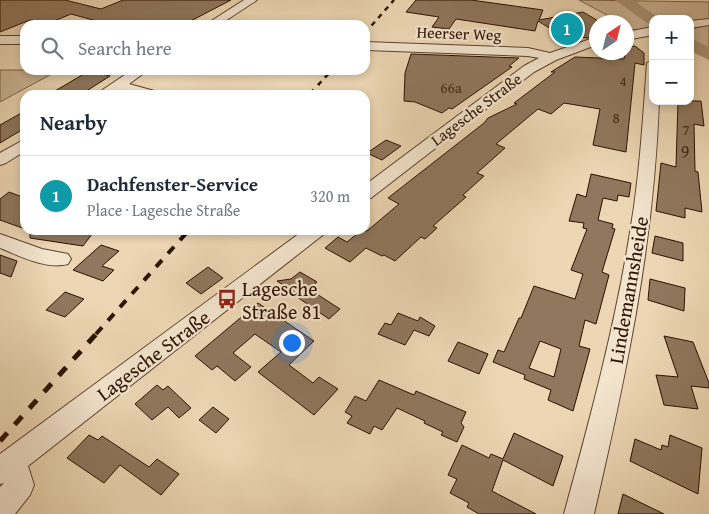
<!DOCTYPE html>
<meta charset="utf-8">
<style>
body{margin:0;font-family:"Gentium Book Plus",serif;background:#f6f6f7;color:#1f2937}
.controls{position:absolute;right:15px;top:15px;display:grid;overflow:hidden;border-radius:10px;box-shadow:0 2px 8px #0003}
.controls button{width:45px;height:45px;display:grid;place-items:center;padding:0;border:0;border-bottom:1px solid #e0e1e3;background:#fff;color:#1f2937;font:25px sans-serif}
.compass{position:absolute;left:589px;top:15px;width:45px;height:45px;border-radius:50%;background:#fff;box-shadow:0 2px 8px #0003;rotate:35deg}
.you{position:absolute;left:291px;top:342px;width:18px;height:18px;margin:-12px;border:4px solid #fff;border-radius:50%;background:#1a73e8;box-shadow:0 0 0 8px #1a73e833}
.badge{display:grid;place-items:center;width:32px;height:32px;border-radius:50%;background:#8f2418;color:#fff;font-size:16px;font-weight:700}
.pin{position:absolute;translate:-50% -50%;border:2px solid #fff;box-shadow:0 1px 5px #0006}
.list{margin:0;padding:0;list-style:none}
h2{display:flex;justify-content:space-between;align-items:center;height:65px;margin:0;padding:0 20px;font-size:21px}
h2 small{font-size:16px;font-weight:400;color:#747a83}
.list li{display:grid;grid-template-columns:32px 1fr auto;gap:15px;align-items:center;box-sizing:border-box;height:80px;padding:0 20px;border-top:1px solid #e0e1e3}
.list b{display:block;font-size:19px;white-space:nowrap}
.list p{margin:0;font-size:16px;white-space:nowrap;color:#747a83}
.list em{font-size:16px;font-style:normal;color:#747a83}
.icon{flex:none;width:28px;height:28px;fill:none;stroke:currentColor;stroke-width:2;stroke-linecap:round;stroke-linejoin:round}
.map{position:relative;flex:none;width:709px;height:514px;overflow:hidden}
.search{position:absolute;background:#fff;box-shadow:0 2px 8px #0003;left:20px;top:20px;width:350px;height:55px;display:flex;align-items:center;gap:12px;box-sizing:border-box;padding:0 18px;border-radius:15px;color:#747a83;font-size:19px}
.panel{position:absolute;background:#fff;box-shadow:0 2px 8px #0003;left:20px;top:90px;width:350px;height:145px;border-radius:15px}
.map>svg:first-child{display:block}
.green{fill:#cbb595;stroke:#7c634a}
.lines{fill:none;stroke-linecap:round;stroke-linejoin:round}
.river{fill:#ab9376;fill-rule:evenodd}
.building{fill:#90775d;stroke:#2c1100;fill-rule:evenodd}
.minor-casing{stroke:#5c422d;stroke-width:2}
.minor{fill:#f3e4ce;fill-rule:evenodd}
.rail-far3{stroke:#2c1100;stroke-width:2.5;stroke-dasharray:5 5;stroke-linecap:butt}
.rail-far2{stroke:#2c1100;stroke-width:3;stroke-dasharray:7 7;stroke-linecap:butt}
.rail-far1{stroke:#2c1100;stroke-width:4;stroke-dasharray:9 9;stroke-linecap:butt}
.rail{stroke:#2c1100;stroke-width:5;stroke-dasharray:11 11;stroke-linecap:butt}
.labels{text-anchor:middle;dominant-baseline:central;stroke-width:4.5;stroke-linejoin:round;paint-order:stroke}
.far-number-label{font-size:15px;fill:#452a17}
.far-street-label{font-size:16px;fill:#2c1100;stroke:#f3e4ce}
.number-label{font-size:18px;fill:#452a17}
.poi-label{font-size:20px;fill:#2c1100;stroke:#f3e4ce;text-anchor:start}
.street-label{font-size:20px;fill:#2c1100;stroke:#f3e4ce}
</style>
<div class="map">
<svg width="709" height="514" viewBox="0 0 709 514">
<rect width="100%" height="100%" fill="#ecd6b3"/>
<filter id="stains"><feTurbulence type="fractalNoise" baseFrequency=".004" numOctaves="4"/><feColorMatrix values="0 0 0 0 .2 0 0 0 0 .09 0 0 0 0 .02 0 0 0 .5 -.17"/></filter>
<radialGradient id="worn" r=".72"><stop offset=".6" stop-color="#630" stop-opacity="0"/><stop offset="1" stop-color="#630" stop-opacity=".3"/></radialGradient>
<path class="green" d="M579,0L709,2V19L690,23V19H653V28L633,30L627,26L626,22H620Z
M709,25V52L690,41V29Z
M0,70H59L0,102Z"/>
<g class="lines">
<path class="river" d="M615,0H633L660,19H653V25L647,23Z
M690,38L709,47V60L690,51Z"/>
</g>
<path class="building" d="M0,0H65L101,9L123,0H231L183,25H111L71,14L47,24L30,20L0,32Z
M416,0H471L543,10L539,20L583,12L600,22H596V35L587,38L570,36L563,31L556,32L538,21L535,31L456,19L449,29L432,27L439,17L406,12Z
M635,46L644,53V65L635,63L626,152L593,145L600,109L564,103L551,114L538,109L496,144L505,148L477,173L484,176L463,195L466,197L433,226L437,228L425,239L421,237L395,261L384,255L382,256L366,248L350,262L325,248L338,237L347,242L362,230L367,231L399,204L388,198L484,123L488,118L517,104L514,103L555,72H551L575,57L624,59L626,47Z
M411,54L519,58L509,66L512,67L452,109L449,108L442,113L415,102L404,101L405,73Z
M89,71L110,76L80,95H48Z
M678,101H701L704,126L694,124L695,171L698,172L702,212L685,208V218L656,211L661,163L676,167Z
M25,111V128L0,143V125Z
M386,140L401,146L382,160L367,153Z
M591,174L631,183L629,197L618,195L617,201L603,198L598,220L613,224L612,228L615,229L602,272L609,275L596,324L585,320L579,346L590,349L573,411L548,400L551,390L524,379L525,375L493,362L498,350L504,352L519,318H521L534,286L575,299L583,274L571,270L587,229L583,228L584,223L569,221L577,194L586,197ZM540,341L561,349L554,377L529,368Z
M9,192L25,198V229L0,220V199Z
M30,230H95L83,246L30,238Z
M655,236L683,243V261L652,253Z
M101,245L119,251L102,266L114,270L103,281L73,270Z
M0,255L17,261L11,277L0,273Z
M208,267L223,278L201,294L186,283Z
M300,272L317,282L309,289L340,309L329,319L287,290L289,289L277,281L291,279Z
M650,279L685,288L684,311L648,300Z
M65,292L84,299L65,317L46,310Z
M258,303L314,341L289,365L313,383L319,377L338,389L314,415L258,372L281,352L255,334L233,353L251,367L235,381L217,366L212,370L195,356Z
M398,313L418,321L420,317L435,326L429,336L414,330L405,345L378,334L385,323L391,325Z
M664,336L693,342L709,383V388L691,386L698,409L664,405L656,375L678,377Z
M458,342L488,354L479,374L448,361Z
M379,380L414,395L416,391L466,412L461,423L464,427L457,442L441,435L443,432L424,423L425,421L397,408L382,430L374,426L370,434L347,423L352,416L345,412L355,396L366,401Z
M157,385L163,390L168,386L191,408L179,418L168,407L152,420L135,404Z
M213,407L229,419L216,433L199,420Z
M514,433L563,456L553,486L503,460L492,491L536,514H479L467,507L469,503L450,493L457,479L448,475L462,445L489,458L491,454L503,459Z
M89,435L98,440L102,436L149,467L157,459L179,474L161,495L120,465L104,483L67,458Z
M670,435L702,448L698,494L630,461L635,439L661,450L662,445L668,447Z
M623,494L664,514H618Z"/>
<g class="lines">
<defs>
<path id="minor" d="M244,0H257L219,25H205Z
M709,19V25L690,28V21Z
M653,27V35L626,40V32Z
M0,36H25V44H0Z
M596,37V45L556,60L534,72L371,198L365,199V185L524,66L539,58L528,56L365,50V42L528,48L550,53Z
M653,59V101H659C654,245 626,375 594,514H564C590,419 616,323 631,226C640,172 643,117 647,63Z
M132,70H148L129,84L158,92L160,95H137L119,90L112,95H95Z
M25,139V151L6,163L0,165V153Z
M304,230H327L324,234L28,466L34,485L30,495L15,514H0V487L4,483L0,484V454Z
M0,234L42,249L68,254L71,259L68,264C46,270 20,256 0,248Z"/>
</defs>
<use href="#minor" class="minor-casing"/>
<use href="#minor" class="minor"/>
<path class="rail-far3" d="M365,33L394,0
M318,85L332,70"/>
<path class="rail-far2" d="M309,95L319,84"/>
<path class="rail-far1" d="M96,334L189,230"/>
<path class="rail" d="M0,441L97,333"/>
</g>
<defs>
<symbol id="bus-bare" viewBox="-9 -9 18 18"><path d="M-5-6H5V4H4V6H2V4H-2V6H-4V4H-5ZM-3.5-4V0h7V-4ZM-3.5 1.2v1.5H-2V1.2ZM2 1.2v1.5H3.5V1.2Z" fill="#8f2418" stroke="#f3e4ce" stroke-width="2.5" paint-order="stroke"/></symbol>
</defs>
<g fill-rule="evenodd">
<use href="#bus-bare" x="213" y="285" width="28" height="28"/>
</g>
<g class="labels">
<g class="far-number-label">
<text x="623" y="80">4</text>
<text x="451" y="87">66a</text>
<text x="616" y="117">8</text>
<text x="686" y="129">7</text>
</g>
<g class="far-street-label">
<text transform="translate(459 33) rotate(2)">Heerser Weg</text>
<text transform="translate(476 109) rotate(-37)">Lagesche Straße</text>
</g>
<g class="number-label">
<text x="685" y="151">9</text>
</g>
<g class="poi-label">
<text x="242" y="288">Lagesche<tspan x="242" dy="23">Straße 81</tspan></text>
</g>
<g class="street-label">
<text transform="translate(628 290) rotate(-80)">Lindemannsheide</text>
<text transform="translate(153 355) rotate(-37)">Lagesche Straße</text>
</g>
</g>
<rect width="100%" height="100%" filter="url(#stains)"/>
<rect width="100%" height="100%" fill="url(#worn)"/>
</svg>
<div class="controls">
<button>+</button>
<button>−</button>
</div>
<svg class="compass" viewBox="-18 -18 36 36"><path d="M0-13l5 13h-10z" fill="#e53935"/><path d="M0 13l5-13h-10z" fill="#747a83"/></svg>
<div class="you"></div>
<div class="pin badge" style="left:567px;top:29px;background:#0f9aa8">1</div>
<div class="search"><svg class="icon" aria-label="search" viewBox="0 0 24 24"><circle cx="10" cy="10" r="6"/><path d="M15 15l6 6"/></svg>Search here</div>
<section class="panel">
<h2>Nearby<small></small></h2>
<ul class="list">
<li><span class="badge" style="background:#0f9aa8">1</span><div><b>Dachfenster-Service</b><p>Place · Lagesche Straße</p></div><em>320 m</em></li>
</ul>
</section>
</div>
